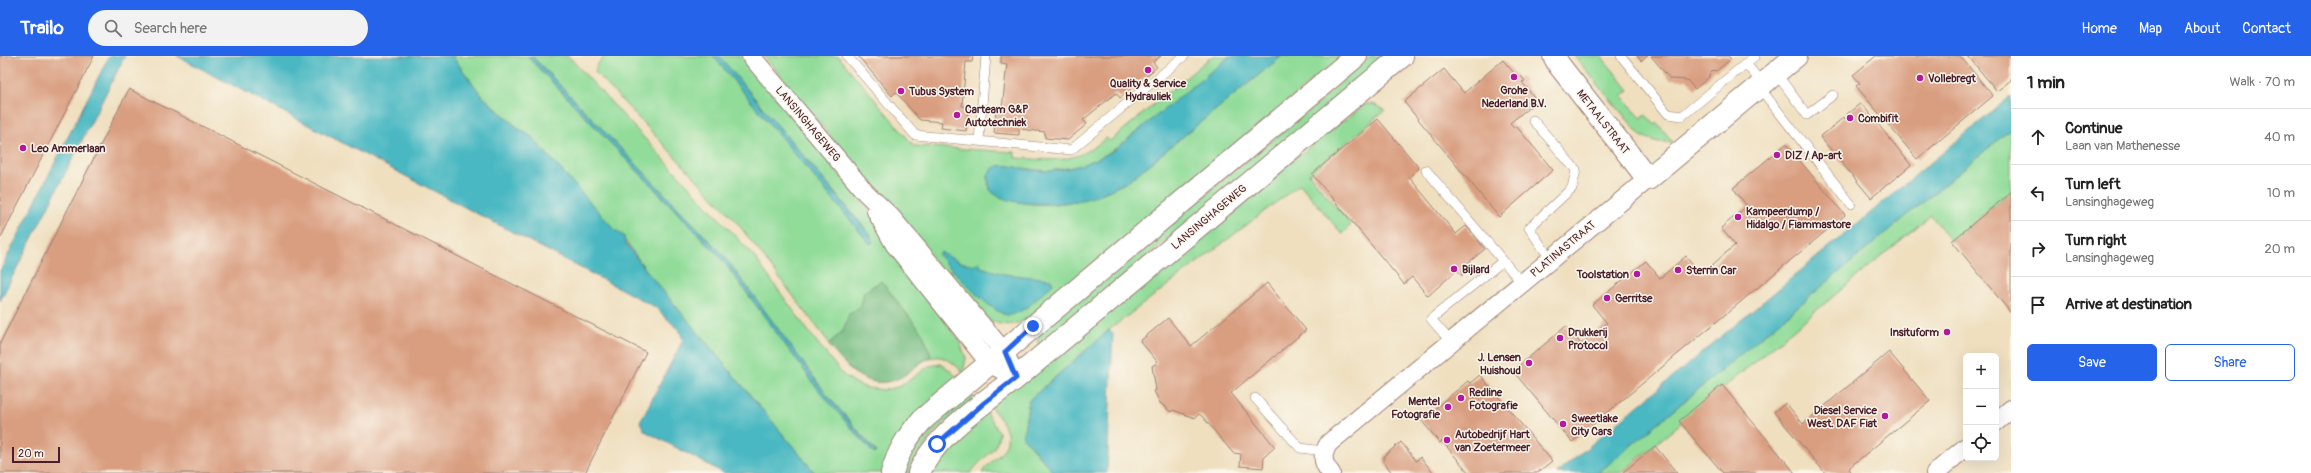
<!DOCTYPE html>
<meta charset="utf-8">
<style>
body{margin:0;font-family:Pangolin,sans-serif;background:#f2f2f2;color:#222}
.controls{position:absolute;right:12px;bottom:12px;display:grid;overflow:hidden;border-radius:6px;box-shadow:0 4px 16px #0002}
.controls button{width:36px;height:36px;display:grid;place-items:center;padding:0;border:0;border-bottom:1px solid #e0e0e0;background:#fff;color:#222;font:20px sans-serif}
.scale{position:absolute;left:12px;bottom:10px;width:48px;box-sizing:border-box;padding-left:4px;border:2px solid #4a1f2b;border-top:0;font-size:11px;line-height:14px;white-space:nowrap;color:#4a1f2b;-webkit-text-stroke:3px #fbf7ec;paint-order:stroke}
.stop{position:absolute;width:12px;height:12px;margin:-9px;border:3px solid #2563eb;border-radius:50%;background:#fff}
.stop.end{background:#2563eb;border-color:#fff;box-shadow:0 1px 4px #0008}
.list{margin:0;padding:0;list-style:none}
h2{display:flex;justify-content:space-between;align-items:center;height:52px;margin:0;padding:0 16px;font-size:17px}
h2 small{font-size:13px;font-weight:400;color:#767676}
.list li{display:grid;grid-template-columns:26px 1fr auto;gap:12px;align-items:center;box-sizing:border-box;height:56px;padding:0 16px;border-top:1px solid #e0e0e0}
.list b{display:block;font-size:15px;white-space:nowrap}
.list p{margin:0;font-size:13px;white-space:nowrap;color:#767676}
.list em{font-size:13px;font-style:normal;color:#767676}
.actions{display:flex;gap:8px;padding:12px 16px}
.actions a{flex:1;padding:9px 0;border:1px solid #2563eb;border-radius:6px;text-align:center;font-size:14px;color:#2563eb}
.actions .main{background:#2563eb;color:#fff}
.icon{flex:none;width:22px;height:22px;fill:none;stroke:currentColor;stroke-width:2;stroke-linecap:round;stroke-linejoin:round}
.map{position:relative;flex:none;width:2011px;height:417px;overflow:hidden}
header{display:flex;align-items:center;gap:24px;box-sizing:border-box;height:56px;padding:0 20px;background:#2563eb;color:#fff}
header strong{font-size:19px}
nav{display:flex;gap:22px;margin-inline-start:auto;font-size:14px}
.search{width:280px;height:36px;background:#f2f2f2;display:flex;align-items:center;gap:10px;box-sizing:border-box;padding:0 14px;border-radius:22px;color:#767676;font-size:15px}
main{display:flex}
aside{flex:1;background:#fff}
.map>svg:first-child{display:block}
.green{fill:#91dc99;stroke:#6e7e62}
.forest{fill:#74bc81;stroke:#5f6e56}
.water{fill:#4ab8c2;stroke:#4a6c76}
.building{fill:#d99e80}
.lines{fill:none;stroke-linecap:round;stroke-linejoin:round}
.service-casing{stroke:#9c7f75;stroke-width:10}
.minor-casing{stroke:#9c7f75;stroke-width:20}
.tertiary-casing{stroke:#9c7f75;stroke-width:24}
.service{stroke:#fff;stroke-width:9}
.minor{stroke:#fff;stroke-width:18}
.tertiary{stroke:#fff;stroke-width:22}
.route{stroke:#2563eb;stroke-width:5}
.poi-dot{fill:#b5179e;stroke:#fbf7ec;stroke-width:1.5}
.labels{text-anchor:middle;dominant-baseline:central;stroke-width:3;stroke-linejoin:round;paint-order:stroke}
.poi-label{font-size:11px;font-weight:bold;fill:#4a1f2b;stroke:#fbf7ec;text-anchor:start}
.street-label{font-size:11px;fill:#4a1f2b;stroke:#fbf7ec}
</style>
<header>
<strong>Trailo</strong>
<div class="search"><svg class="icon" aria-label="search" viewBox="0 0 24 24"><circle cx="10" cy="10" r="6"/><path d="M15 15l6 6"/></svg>Search here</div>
<nav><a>Home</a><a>Map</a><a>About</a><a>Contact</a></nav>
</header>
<main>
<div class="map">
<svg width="2011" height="417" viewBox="0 0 2011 417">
<rect width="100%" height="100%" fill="#fbf7ec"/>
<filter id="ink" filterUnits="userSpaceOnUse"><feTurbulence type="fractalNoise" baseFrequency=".025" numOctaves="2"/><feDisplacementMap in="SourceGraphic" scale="8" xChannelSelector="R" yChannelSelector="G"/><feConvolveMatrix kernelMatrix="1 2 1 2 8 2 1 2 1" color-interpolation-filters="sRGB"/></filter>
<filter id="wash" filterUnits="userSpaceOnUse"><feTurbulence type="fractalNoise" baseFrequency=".012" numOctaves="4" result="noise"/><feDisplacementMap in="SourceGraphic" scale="16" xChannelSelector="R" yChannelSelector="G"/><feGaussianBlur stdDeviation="0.9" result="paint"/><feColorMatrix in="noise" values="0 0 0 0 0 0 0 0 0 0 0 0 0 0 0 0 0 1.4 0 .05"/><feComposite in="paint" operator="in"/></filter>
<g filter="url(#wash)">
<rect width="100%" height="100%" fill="#efdfbf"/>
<path class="green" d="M452,0H527L721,202L821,336L874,398L876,395L827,339L724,200L532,0H568L752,198L812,280L843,319L857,328L867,332L885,334L901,330L929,310L941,308L950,314L960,324L884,417H815L649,218C641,208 623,179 615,175L535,86V83L519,73L483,41Z
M606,0H713L871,188L873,185L869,177L719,0H741L869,154L898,206L958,282L966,302L963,317C920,266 910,356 850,314L735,164L595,16L597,8Z
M764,0H838L914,90L1015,96V102C1054,104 1075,109 1106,82L1110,85L1212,0H1230L1127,86L1096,104L1079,110L1048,115L1005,110L988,120V129C998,135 1009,144 1020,146C1057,154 1095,142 1127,126L1282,0H1342L1025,264C1005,274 988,267 972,251Z
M1370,0H1388L1039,290L1036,276L1321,45Z
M1574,0H1601L1629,34L1622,40L1641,62L1646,59L1655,69L1657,67L1673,86H1658L1641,80Z
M1366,48H1373L1385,54L1309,118L1351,169L1342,178L1300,128L1109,274L1029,344L1023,381L1054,417H982C987,409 993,405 999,399C1017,381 1002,365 990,350L1317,85Z
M2011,73V135L1951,186L1931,159L1621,417H1598Z
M968,335L974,343L933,377L917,401L910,417H899L928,368Z
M985,355L999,376C999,395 980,402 971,417H928L939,399Z"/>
<path class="forest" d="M881,225L923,278L931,300C920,305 913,314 903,320C869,339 847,312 828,288L843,275L849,258L861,250L864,236Z"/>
<path class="water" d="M109,0H125L0,245V215Z
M177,0H452L483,41L519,73L535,83L536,86L615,174L624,180L625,187L649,218L815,417H724L645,375L640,366L683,284L680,275L655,251Z
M527,0H532L724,200L827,339L876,396L874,398L821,337L721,202Z
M713,0H719L869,178L873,185L870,188Z
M1230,0H1282L1127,126C1112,133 1097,141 1081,144C1059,149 1006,152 990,134L988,120C990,115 993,111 999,110C1010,108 1022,113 1033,114C1061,118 1088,108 1113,95Z
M2011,40V73L1598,417H1557Z
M940,196L959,206L975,209L979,206L981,211L1004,218L1051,223L1053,228C1041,238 1025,258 1008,259C992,259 950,211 938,199Z
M1109,274L1113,277L1107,417H1054L1023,381L1029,344Z"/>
<g id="blocks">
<path class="building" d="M0,0H94L0,183Z
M858,0H973L972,6H966L962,50H968L966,75L941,72L942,66L920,64L896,36L892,40Z
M1001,0H1161L1153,6L1157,11L1120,42L1116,37L1083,64L1087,68L1068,84L1045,82V76L1019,73V79L994,77L996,53H1002L1007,8L1001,7Z
M1637,0H1648L1641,5Z
M1651,0H1728L1731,3L1716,15L1714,14L1709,19V21L1695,33L1687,24L1670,23Z
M1876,0H1960L1993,40L1917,103L1856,30L1860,27L1853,19Z
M1968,0H2011V24L1997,35Z
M1503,4L1518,22L1521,20L1525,25L1522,26L1537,45L1510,67L1515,72L1516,70L1553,114L1499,161L1404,46L1444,13L1464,37Z
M129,33L646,296L585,417H0V287Z
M1861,47L1911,109L1871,142L1820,81L1844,61L1845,63L1849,60L1847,58Z
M1378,63L1419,112L1409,121L1456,178L1466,170L1485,193L1463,211L1462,220L1457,214L1428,240L1412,221L1404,228L1312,118Z
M1786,88L1845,159L1572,386L1513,315L1566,270L1581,288L1607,267L1592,249L1646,205L1660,222L1686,200L1701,218L1710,211L1735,189L1721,172L1747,150L1733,132Z
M2011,136V257L1952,185Z
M1267,227L1306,274L1231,337L1275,391L1264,401L1263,412L1240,410L1241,398L1233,397L1202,360L1199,358L1195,362L1173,354L1171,356L1160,347L1154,335L1156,334L1152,310L1157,307L1156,304L1140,285L1168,262L1191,290Z
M1889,296L1930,345L1850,411L1849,417H1825L1774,356L1786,347L1803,368Z
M1480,319L1552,405L1537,417H1469L1442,385L1440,387L1421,364L1468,325L1470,327Z
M1722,329L1737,347L1795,417H1723L1679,365Z
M1401,386L1416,405L1420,401L1434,417H1392L1384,406V400Z
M1655,390L1677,417H1622Z"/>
</g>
</g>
<g filter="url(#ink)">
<use href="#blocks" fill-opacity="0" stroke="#9c7f75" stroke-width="1"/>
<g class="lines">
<defs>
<path id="service" d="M847,0L915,79L1071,94L1184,0
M1621,0L1668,58L1682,60L1755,0
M1746,8L1763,28
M1776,17L1807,59L1833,39
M1759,31L1851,148
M1533,64L1576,114L1572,132L1529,172L1551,204
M979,85L986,0
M1426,114L1522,227
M1451,286L1431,263L1503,205
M1255,342L1300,392L1323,395"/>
<path id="minor" d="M751,0L866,137L891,161L1005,297L1016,322
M876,155L895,189L990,308L1002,314
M1996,366L2011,353
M1331,417C1321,406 1322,398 1329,387L1648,123
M1935,417L1966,391"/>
<path id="tertiary" d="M1554,0L1559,9L1648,123L1796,0
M892,417C898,396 907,381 922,364L1356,0
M919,417C935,379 984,347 1016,322L1402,0"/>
</defs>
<use href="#service" class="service-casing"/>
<use href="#minor" class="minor-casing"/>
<use href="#tertiary" class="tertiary-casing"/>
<use href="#service" class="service"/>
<use href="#minor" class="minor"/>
<use href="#tertiary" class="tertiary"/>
</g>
</g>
<g class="lines" filter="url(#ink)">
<path class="route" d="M937,388L984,347L1016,322L1005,296L1033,270"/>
</g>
<g class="poi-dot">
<circle cx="1148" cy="14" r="4"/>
<circle cx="1514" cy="21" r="4"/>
<circle cx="1920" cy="22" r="4"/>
<circle cx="901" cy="35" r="4"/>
<circle cx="957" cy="59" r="4"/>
<circle cx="1850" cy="62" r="4"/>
<circle cx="23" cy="92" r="4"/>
<circle cx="1777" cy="99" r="4"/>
<circle cx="1738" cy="161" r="4"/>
<circle cx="1454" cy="213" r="4"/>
<circle cx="1678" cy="214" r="4"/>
<circle cx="1637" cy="218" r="4"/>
<circle cx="1607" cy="242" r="4"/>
<circle cx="1947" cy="276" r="4"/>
<circle cx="1560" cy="282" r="4"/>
<circle cx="1529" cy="307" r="4"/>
<circle cx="1461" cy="342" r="4"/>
<circle cx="1448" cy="351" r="4"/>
<circle cx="1885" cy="360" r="4"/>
<circle cx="1563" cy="368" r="4"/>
<circle cx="1447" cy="384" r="4"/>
</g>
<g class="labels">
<g class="poi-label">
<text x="1928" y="22">Vollebregt</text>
<text x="1148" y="27" text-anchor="middle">Quality &amp; Service<tspan x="1148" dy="13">Hydrauliek</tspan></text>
<text x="1514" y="34" text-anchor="middle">Grohe<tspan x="1514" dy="13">Nederland B.V.</tspan></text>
<text x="909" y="35">Tubus System</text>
<text x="965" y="53">Carteam G&amp;P<tspan x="965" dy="13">Autotechniek</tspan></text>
<text x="1858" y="62">Combifit</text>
<text x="31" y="92">Leo Ammerlaan</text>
<text x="1785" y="99">DIZ / Ap-art</text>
<text x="1746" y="155">Kampeerdump /<tspan x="1746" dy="13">Hidalgo / Fiammastore</tspan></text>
<text x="1462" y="213">Bijlard</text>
<text x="1686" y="214">Sterrin Car</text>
<text x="1629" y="218" text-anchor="end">Toolstation</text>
<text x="1615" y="242">Gerritse</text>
<text x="1568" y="276">Drukkerij<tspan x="1568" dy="13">Protocol</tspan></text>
<text x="1939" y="276" text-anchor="end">Insituform</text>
<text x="1521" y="301" text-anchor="end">J. Lensen<tspan x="1521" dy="13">Huishoud</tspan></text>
<text x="1469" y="336">Redline<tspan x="1469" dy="13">Fotografie</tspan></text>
<text x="1440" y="345" text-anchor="end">Mentel<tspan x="1440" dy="13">Fotografie</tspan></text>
<text x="1877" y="354" text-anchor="end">Diesel Service<tspan x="1877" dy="13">West. DAF Fiat</tspan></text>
<text x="1571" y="362">Sweetlake<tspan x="1571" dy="13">City Cars</tspan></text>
<text x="1455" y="378">Autobedrijf Hart<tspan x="1455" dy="13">van Zoetermeer</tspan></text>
</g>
<g class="street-label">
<text transform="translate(1603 66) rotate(52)">METAALSTRAAT</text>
<text transform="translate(808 68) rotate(50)">LANSINGHAGEWEG</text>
<text transform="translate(1209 161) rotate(-40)">LANSINGHAGEWEG</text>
<text transform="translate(1563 193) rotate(-40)">PLATINASTRAAT</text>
</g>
</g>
</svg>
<div class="controls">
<button>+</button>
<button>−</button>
<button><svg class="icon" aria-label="locate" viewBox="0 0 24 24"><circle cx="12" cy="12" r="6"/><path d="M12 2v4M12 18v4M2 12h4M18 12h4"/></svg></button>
</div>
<div class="scale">20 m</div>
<div class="stop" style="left:937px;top:388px"></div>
<div class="stop end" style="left:1033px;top:270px"></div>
</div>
<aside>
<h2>1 min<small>Walk · 70 m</small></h2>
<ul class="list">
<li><svg class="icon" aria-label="ahead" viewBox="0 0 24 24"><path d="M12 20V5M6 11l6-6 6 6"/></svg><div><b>Continue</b><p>Laan van Mathenesse</p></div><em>40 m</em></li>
<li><svg class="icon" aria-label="left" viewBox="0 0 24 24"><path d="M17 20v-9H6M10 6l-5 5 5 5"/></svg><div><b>Turn left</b><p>Lansinghageweg</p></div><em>10 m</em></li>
<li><svg class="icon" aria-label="right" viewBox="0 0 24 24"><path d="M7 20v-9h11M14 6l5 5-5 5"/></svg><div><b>Turn right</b><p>Lansinghageweg</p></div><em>20 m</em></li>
<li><svg class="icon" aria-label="arrive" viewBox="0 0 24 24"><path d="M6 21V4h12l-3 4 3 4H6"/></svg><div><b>Arrive at destination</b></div></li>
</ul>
<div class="actions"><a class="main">Save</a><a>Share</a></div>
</aside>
</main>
